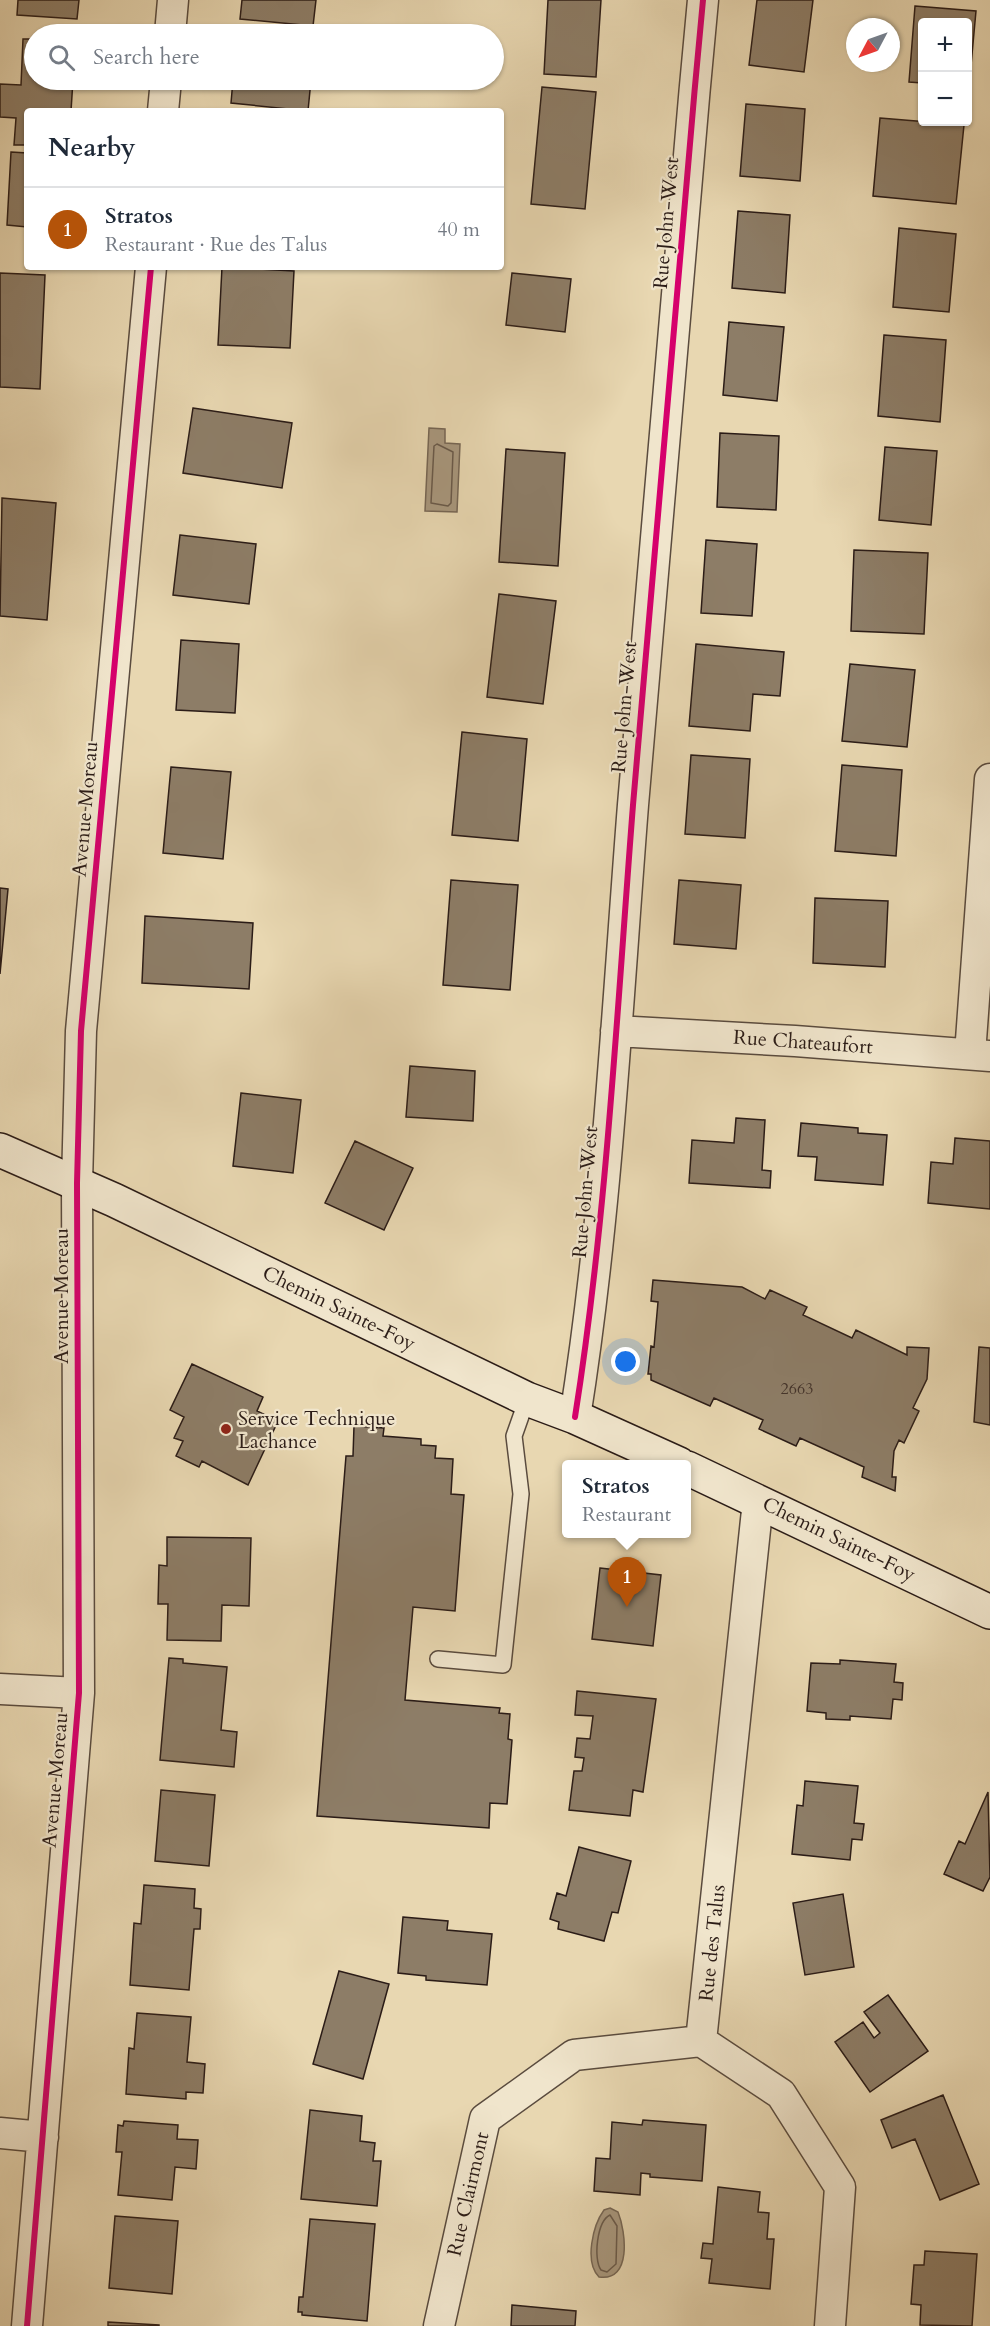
<!DOCTYPE html>
<meta charset="utf-8">
<style>
body{margin:0;font-family:Cardo,serif;background:#f2f2f3;color:#1f2937}
.controls{position:absolute;right:18px;top:18px;display:grid;overflow:hidden;border-radius:6px;box-shadow:0 2px 4px #0004}
.controls button{width:54px;height:54px;display:grid;place-items:center;padding:0;border:0;border-bottom:2px solid #e0e1e3;background:#fff;color:#1f2937;font:30px sans-serif}
.compass{position:absolute;left:846px;top:18px;width:54px;height:54px;border-radius:50%;background:#fff;box-shadow:0 2px 4px #0004;rotate:229deg}
.you{position:absolute;left:626px;top:1362px;width:21px;height:21px;margin:-15px;border:4px solid #fff;border-radius:50%;background:#1a73e8;box-shadow:0 0 0 9px #1a73e833}
.badge{display:grid;place-items:center;width:39px;height:39px;border-radius:50%;background:#b45309;color:#fff;font-size:20px;font-weight:700}
.pin{position:absolute;translate:-50% -50px;filter:drop-shadow(0 2px 3px #0008)}
.pin::after{content:'';position:absolute;top:32px;width:21px;height:18px;background:inherit;clip-path:polygon(0 0,100% 0,50% 100%)}
.popup{position:absolute;left:562px;top:1460px;width:129px;height:78px;box-sizing:border-box;display:grid;place-content:center;border-radius:6px;background:#fff;filter:drop-shadow(0 2px 4px #0005);font-size:20px;white-space:nowrap;color:#747a83}
.popup b{font-size:22px;color:#1f2937}
.popup::after{content:'';position:absolute;left:50%;top:100%;margin-left:-12px;border:12px solid transparent;border-top-color:#fff}
.list{margin:0;padding:0;list-style:none}
h2{display:flex;justify-content:space-between;align-items:center;height:78px;margin:0;padding:0 24px;font-size:26px}
h2 small{font-size:20px;font-weight:400;color:#747a83}
.list li{display:grid;grid-template-columns:39px 1fr auto;gap:18px;align-items:center;box-sizing:border-box;height:84px;padding:0 24px;border-top:2px solid #e0e1e3}
.list b{display:block;font-size:22px;white-space:nowrap}
.list p{margin:0;font-size:20px;white-space:nowrap;color:#747a83}
.list em{font-size:20px;font-style:normal;color:#747a83}
.icon{flex:none;width:33px;height:33px;fill:none;stroke:currentColor;stroke-width:2;stroke-linecap:round;stroke-linejoin:round}
.map{position:relative;flex:none;width:990px;height:2326px;overflow:hidden}
.search{position:absolute;background:#fff;box-shadow:0 2px 4px #0004;left:24px;top:24px;width:480px;height:66px;display:flex;align-items:center;gap:15px;box-sizing:border-box;padding:0 21px;border-radius:33px;color:#747a83;font-size:22px}
.panel{position:absolute;background:#fff;box-shadow:0 2px 4px #0004;left:24px;top:108px;width:480px;height:162px;border-radius:6px}
.map>svg:first-child{display:block}
.water{fill:#a8977d;stroke:#766654;stroke-width:1.5}
.lines{fill:none;stroke-linecap:round;stroke-linejoin:round}
.shore{stroke:#6a5a4a;stroke-width:1.5}
.building{fill:#8d7d67;stroke:#2b1c17;stroke-width:1.5}
.lane-casing{stroke:#5a4b3e;stroke-width:18}
.street-casing{stroke:#5a4b3e;stroke-width:33}
.secondary-casing{stroke:#2b1c17;stroke-width:36}
.lane{stroke:#f0e5cc;stroke-width:15}
.street{stroke:#f0e5cc;stroke-width:30}
.secondary{stroke:#f0e5cc;stroke-width:33}
.cycleway-casing{stroke:#f0e5cc;stroke-width:10}
.cycleway{stroke:#d6006c;stroke-width:6}
.poi-dot{fill:#8f2418;stroke:#f0e5cc;stroke-width:2}
.labels{text-anchor:middle;dominant-baseline:central;stroke-width:4.5;stroke-linejoin:round;paint-order:stroke}
.number-label{font-size:16px;fill:#44342b}
.street-label{font-size:20px;fill:#2b1c17;stroke:#f0e5cc}
.poi-label{font-size:20px;fill:#2b1c17;stroke:#f0e5cc;text-anchor:start}
</style>
<div class="map">
<svg width="990" height="2326" viewBox="0 0 990 2326">
<rect width="100%" height="100%" fill="#e8d7b1"/>
<filter id="stains"><feTurbulence type="fractalNoise" baseFrequency=".00333" numOctaves="4"/><feColorMatrix values="0 0 0 0 .2 0 0 0 0 .09 0 0 0 0 .02 0 0 0 .5 -.17"/></filter>
<radialGradient id="worn" r=".72"><stop offset=".6" stop-color="#630" stop-opacity="0"/><stop offset="1" stop-color="#630" stop-opacity=".3"/></radialGradient>
<path class="water" d="M429,428L445,429V443L460,444L457,512L425,511Z
M610,2208L618,2212C626,2232 632,2282 599,2277C584,2262 593,2225 604,2210Z"/>
<g class="lines">
<path class="shore" d="M437,444L453,452L451,503L448,506L431,503L434,446Z
M610,2215L617,2226L616,2264L607,2272L601,2270C593,2259 597,2221 610,2215Z"/>
</g>
<path class="building" d="M18,0H79L77,19L17,15Z
M242,0H316L313,26L240,19Z
M548,0H601L596,77L544,74Z
M757,0H813L804,72L749,65Z
M915,6L976,11L969,87L968,22H922V83L909,82Z
M239,27L305,34H238Z
M23,39H34V80H73L71,111H27V145H14L16,118L0,117V84L21,85Z
M233,80H311L308,111L231,103Z
M542,87L596,92L585,209L531,204Z
M746,104L805,109L800,181L740,176Z
M880,118L964,125L956,204L873,196Z
M11,152L27,153V227L7,225Z
M738,211L790,215L785,293L732,288Z
M899,228L956,234L949,312L893,307Z
M222,267L294,271L290,348L218,345Z
M0,273L45,275L40,389L0,387Z
M512,273L571,279L565,332L506,325Z
M729,322L784,327L777,401L723,395Z
M884,335L946,340L940,422L878,416Z
M193,408L292,423L282,488L183,473Z
M720,433L779,436L776,510L717,507Z
M885,447L937,451L931,525L879,520Z
M506,449L565,453L558,566L499,562Z
M2,498L56,503L47,620L0,616Z
M180,535L256,544L249,604L173,595Z
M706,540L757,544L752,616L701,613Z
M854,550L928,553L924,634L851,631Z
M499,594L556,601L543,704L487,697Z
M181,640L239,644L235,713L176,710Z
M696,644L784,652L780,696L753,694L750,731L689,726Z
M850,664L915,670L907,747L842,741Z
M462,732L527,739L518,841L452,835Z
M691,755L750,759L745,838L685,834Z
M842,765L902,770L896,856L835,851Z
M171,767L231,772L223,859L163,853Z
M451,880L518,885L510,990L443,985Z
M679,880L741,885L736,949L674,944Z
M0,888L8,889L0,974Z
M815,898L888,901L885,967L813,963Z
M145,916L253,923L249,989L142,983Z
M410,1066L475,1071L473,1121L406,1117Z
M241,1093L301,1100L293,1173L233,1166Z
M736,1118L765,1120L762,1170L771,1171L770,1188L689,1183L692,1140L734,1143Z
M801,1123L858,1128V1133L887,1135L883,1185L815,1180L817,1157L798,1156Z
M955,1138L990,1141V1209L928,1203L931,1162L953,1164Z
M355,1141L413,1168L384,1230L325,1203Z
M653,1280L742,1287L765,1299L770,1290L807,1307L803,1315L852,1338L856,1330L907,1355V1347L929,1348L927,1379L913,1408L919,1411L904,1443L899,1440L894,1451L892,1477H896L895,1491L862,1477L864,1467L800,1438L796,1446L759,1429L763,1420L714,1398L710,1406L651,1380V1374H648L651,1346L654,1347L658,1302L651,1301Z
M979,1347L990,1348V1425L974,1422Z
M192,1364L263,1397L257,1411L278,1421L248,1485L202,1461L199,1467L176,1456L183,1441L174,1438L184,1417L170,1410Z
M354,1426L384,1428L383,1436L421,1439V1445L436,1446L435,1458L453,1459L451,1494L464,1495L455,1611L413,1607L405,1700L500,1708L499,1713L510,1714L508,1739L512,1740L507,1804L490,1803L489,1828L317,1816L346,1456H353Z
M167,1537L251,1538L249,1606L222,1605L221,1641L167,1640L168,1604H158L159,1565L167,1566Z
M600,1568L661,1575L653,1646L592,1639Z
M169,1658L183,1659V1663L227,1667L221,1730L237,1732L234,1767L160,1760Z
M840,1660L896,1664L894,1682L903,1683L902,1700L893,1699L891,1719L850,1716V1720L826,1719V1713L807,1711L811,1663L840,1664Z
M577,1691L656,1699L643,1792L633,1790L630,1816L569,1810L574,1771H582L584,1758L575,1757L577,1738L590,1739L593,1716L575,1715Z
M805,1781L858,1786L854,1823L864,1824L862,1840L852,1839L850,1860L792,1854L797,1805L803,1806Z
M161,1790L215,1795L209,1866L155,1861Z
M988,1792L990,1877L983,1891L944,1874L959,1841L965,1844Z
M579,1847L631,1861L618,1913L612,1912L604,1941L558,1929L559,1922L550,1919L557,1893L566,1896Z
M144,1885L195,1889L194,1908L201,1909L200,1929H194L189,1990L130,1985L134,1923L141,1924Z
M843,1894L854,1967L805,1975L793,1903Z
M403,1917L448,1921L447,1930L492,1934L487,1985L426,1980V1976L398,1973Z
M339,1971L389,1984L363,2079L313,2064Z
M888,1995L928,2051L870,2092L835,2042L863,2022L874,2038L880,2033L864,2012Z
M137,2013L191,2017L187,2062L205,2064L203,2093L186,2092V2099L126,2094L129,2048L134,2049Z
M943,2095L979,2184L940,2200L915,2139L892,2148L881,2120Z
M310,2110L362,2116L360,2141L375,2143L373,2161H381L377,2206L301,2199Z
M643,2120L706,2125L702,2181L650,2177V2174L641,2173L640,2195L594,2191L596,2158L610,2159L612,2122L642,2125Z
M124,2121L178,2125L177,2139L198,2140L196,2169L175,2167L172,2200L118,2195L122,2152H116L118,2125L123,2126Z
M718,2187L760,2192L758,2212L769,2213L767,2239H774L770,2289L709,2283L712,2259L701,2258L703,2243L713,2244Z
M115,2216L178,2221L172,2294L109,2288Z
M310,2219L375,2224L367,2321L302,2315V2312H298L299,2297H303Z
M925,2251L977,2254L972,2326L920,2325L921,2305L911,2304L914,2265H924Z
M512,2305L576,2311L575,2326H511Z
M108,2322L159,2325V2326H108Z"/>
<g class="lines">
<defs>
<path id="lane" d="M438,1659L503,1665L521,1494L514,1436L527,1399"/>
<path id="street" d="M170,34L173,0
M163,111L166,80
M616,1031L795,1041L990,1056
M970,1054L990,779
M575,1417C607,1215 617,1009 633,805C654,536 678,268 703,0
M0,1689L79,1693
M701,2041L758,1501
M701,2041L781,2094L840,2187L830,2326
M0,2133L43,2137
M27,2326L79,1693L77,1183L81,1031L151,267
M439,2326L485,2119L574,2055L701,2041"/>
<path id="secondary" d="M0,1150L114,1200L527,1399L575,1417L679,1464
M687,1468L990,1612"/>
</defs>
<use href="#lane" class="lane-casing"/>
<use href="#street" class="street-casing"/>
<use href="#secondary" class="secondary-casing"/>
<use href="#lane" class="lane"/>
<use href="#street" class="street"/>
<use href="#secondary" class="secondary"/>
<defs>
<path id="cycleway" d="M575,1417C607,1215 617,1009 633,805C654,536 678,268 703,0
M27,2326L79,1693L77,1183L81,1031L151,267"/>
</defs>
<use href="#cycleway" class="cycleway-casing"/>
<use href="#cycleway" class="cycleway"/>
</g>
<circle class="poi-dot" cx="226" cy="1429" r="6"/>
<g class="labels">
<g class="number-label">
<text x="797" y="1389">2663</text>
</g>
<g class="street-label">
<text transform="translate(666 223) rotate(-85)">Rue John-West</text>
<text transform="translate(624 707) rotate(-85)">Rue John-West</text>
<text transform="translate(85 809) rotate(-85)">Avenue Moreau</text>
<text transform="translate(803 1042) rotate(4)">Rue Chateaufort</text>
<text transform="translate(585 1192) rotate(-85)">Rue John-West</text>
<text transform="translate(61 1296) rotate(-90)">Avenue Moreau</text>
<text transform="translate(339 1308) rotate(26)">Chemin Sainte-Foy</text>
<text transform="translate(839 1539) rotate(26)">Chemin Sainte-Foy</text>
<text transform="translate(55 1780) rotate(-85)">Avenue Moreau</text>
<text transform="translate(712 1943) rotate(-84)">Rue des Talus</text>
<text transform="translate(468 2194) rotate(-77)">Rue Clairmont</text>
</g>
<g class="poi-label">
<text x="238" y="1418">Service Technique<tspan x="238" dy="23">Lachance</tspan></text>
</g>
</g>
<rect width="100%" height="100%" filter="url(#stains)"/>
<rect width="100%" height="100%" fill="url(#worn)"/>
</svg>
<div class="controls">
<button>+</button>
<button>−</button>
</div>
<svg class="compass" viewBox="-18 -18 36 36"><path d="M0-13l5 13h-10z" fill="#e53935"/><path d="M0 13l5-13h-10z" fill="#747a83"/></svg>
<div class="you"></div>
<div class="pin badge" style="left:627px;top:1607px">1</div>
<div class="popup"><b>Stratos</b>Restaurant</div>
<div class="search"><svg class="icon" aria-label="search" viewBox="0 0 24 24"><circle cx="10" cy="10" r="6"/><path d="M15 15l6 6"/></svg>Search here</div>
<section class="panel">
<h2>Nearby<small></small></h2>
<ul class="list">
<li><span class="badge">1</span><div><b>Stratos</b><p>Restaurant · Rue des Talus</p></div><em>40 m</em></li>
</ul>
</section>
</div>
